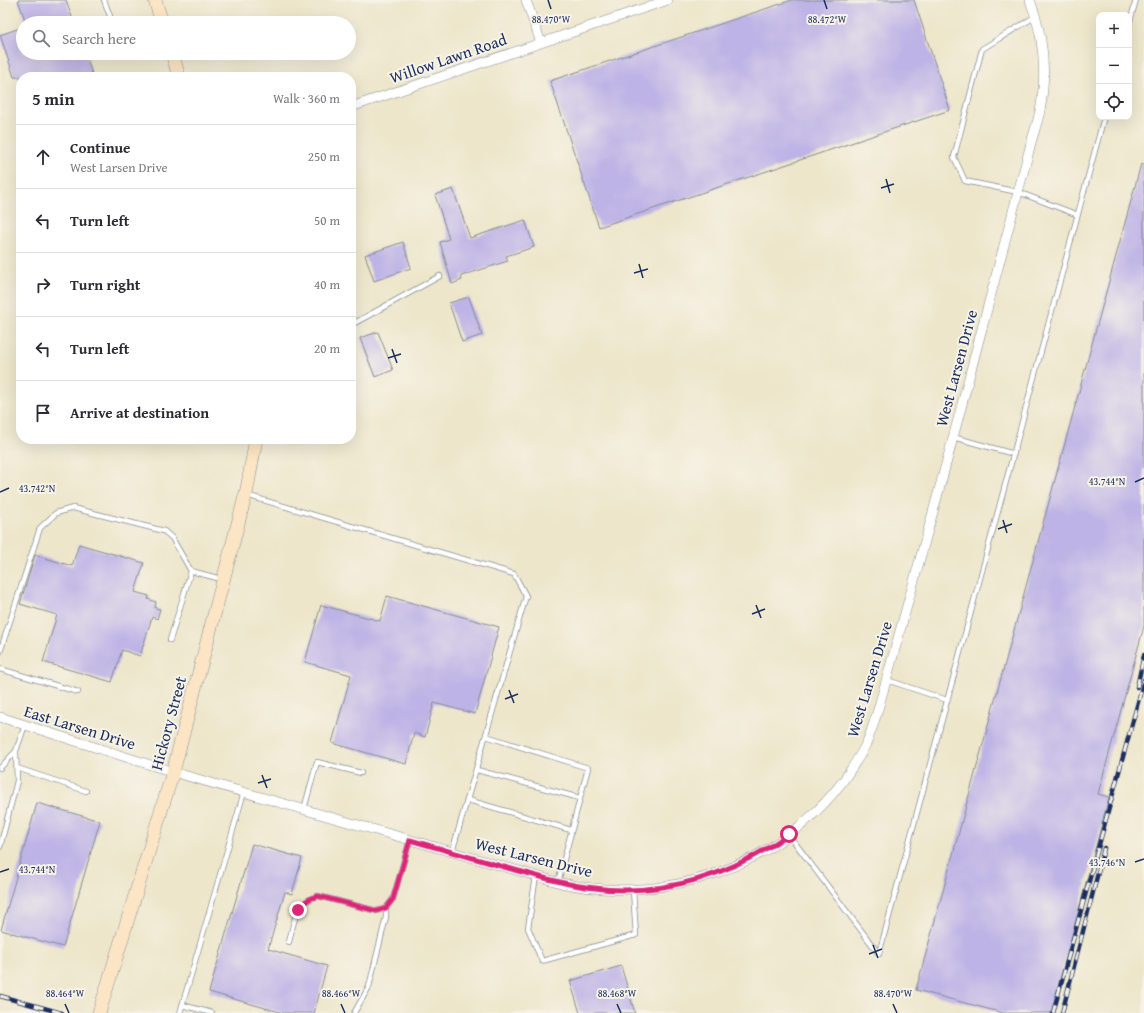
<!DOCTYPE html>
<meta charset="utf-8">
<style>
body{margin:0;font-family:"Gentium Book Plus",serif;background:#f7f7f7;color:#2b2b33}
.controls{position:absolute;right:12px;top:12px;display:grid;overflow:hidden;border-radius:8px;box-shadow:0 4px 16px #0002}
.controls button{width:36px;height:36px;display:grid;place-items:center;padding:0;border:0;border-bottom:1px solid #e1e1e2;background:#fff;color:#2b2b33;font:20px sans-serif}
.stop{position:absolute;width:12px;height:12px;margin:-9px;border:3px solid #db2777;border-radius:50%;background:#fff}
.stop.end{background:#db2777;border-color:#fff;box-shadow:0 1px 4px #0008}
.list{margin:0;padding:0;list-style:none}
h2{display:flex;justify-content:space-between;align-items:center;height:52px;margin:0;padding:0 16px;font-size:17px}
h2 small{font-size:13px;font-weight:400;color:#7c7c81}
.list li{display:grid;grid-template-columns:26px 1fr auto;gap:12px;align-items:center;box-sizing:border-box;height:64px;padding:0 16px;border-top:1px solid #e1e1e2}
.list b{display:block;font-size:15px;white-space:nowrap}
.list p{margin:0;font-size:13px;white-space:nowrap;color:#7c7c81}
.list em{font-size:13px;font-style:normal;color:#7c7c81}
.icon{flex:none;width:22px;height:22px;fill:none;stroke:currentColor;stroke-width:2;stroke-linecap:round;stroke-linejoin:round}
.map{position:relative;flex:none;width:1144px;height:1013px;overflow:hidden}
.search{position:absolute;background:#fff;box-shadow:0 4px 16px #0002;left:16px;top:16px;width:340px;height:44px;display:flex;align-items:center;gap:10px;box-sizing:border-box;padding:0 14px;border-radius:22px;color:#7c7c81;font-size:15px}
.panel{position:absolute;background:#fff;box-shadow:0 4px 16px #0002;left:16px;top:72px;width:340px;height:372px;border-radius:16px}
.map>svg:first-child{display:block}
.building{fill:#bdb3e6}
.lines{fill:none;stroke-linecap:round;stroke-linejoin:round}
.lane-casing{stroke:#848a94;stroke-width:6}
.street-casing{stroke:#848a94;stroke-width:10}
.secondary-casing{stroke:#848a94;stroke-width:14}
.lane{stroke:#fff;stroke-width:4.5}
.street{stroke:#fff;stroke-width:9}
.secondary{stroke:#fce5c4;stroke-width:13}
.rail-casing{stroke:#1b2f5e;stroke-width:4.5}
.rail{stroke:#f7f3e8;stroke-width:3;stroke-dasharray:9;stroke-linecap:butt}
.route{stroke:#db2777;stroke-width:5}
.ticks{fill:none;stroke:#1b2f5e;stroke-width:1.5}
.labels{text-anchor:middle;dominant-baseline:central;stroke-width:4;stroke-linejoin:round;paint-order:stroke}
.street-label{font-size:16px;fill:#1b2f5e;stroke:#f7f3e8}
.ticks-label{font-size:10px;text-anchor:middle;fill:#1b2f5e;stroke:#f7f3e8;stroke-width:4;stroke-linejoin:round;paint-order:stroke}
</style>
<div class="map">
<svg width="1144" height="1013" viewBox="0 0 1144 1013">
<rect width="100%" height="100%" fill="#f7f3e8"/>
<filter id="ink" filterUnits="userSpaceOnUse"><feTurbulence type="fractalNoise" baseFrequency=".025" numOctaves="2"/><feDisplacementMap in="SourceGraphic" scale="8" xChannelSelector="R" yChannelSelector="G"/><feConvolveMatrix kernelMatrix="1 2 1 2 8 2 1 2 1" color-interpolation-filters="sRGB"/></filter>
<filter id="wash" filterUnits="userSpaceOnUse"><feTurbulence type="fractalNoise" baseFrequency=".012" numOctaves="4" result="noise"/><feDisplacementMap in="SourceGraphic" scale="16" xChannelSelector="R" yChannelSelector="G"/><feGaussianBlur stdDeviation="0.9" result="paint"/><feColorMatrix in="noise" values="0 0 0 0 0 0 0 0 0 0 0 0 0 0 0 0 0 1.4 0 .05"/><feComposite in="paint" operator="in"/></filter>
<g filter="url(#wash)">
<rect width="100%" height="100%" fill="#ede6ca"/>
<g id="blocks">
<path class="building" d="M18,0H66L74,23H26Z
M792,0H914L950,110L599,227L550,81Z
M23,27V53H85L93,77H14L0,35Z
M1141,164H1144V626L1098,794L1109,797L1051,1013H1003L916,990Z
M453,189L470,238L525,220L534,247L506,256L508,261L461,276L462,280L452,284L440,242L449,239L435,195Z
M403,242L411,268L374,281L365,255Z
M469,297L482,335L462,342L449,303Z
M378,332L393,370L375,377L360,338Z
M79,544L144,563L135,592L149,596L148,599L156,602L155,608L160,609L157,619L152,617L140,656L122,650L112,682L43,662L57,615L20,604L35,555L72,566Z
M387,596L499,627L475,714L434,703L425,737L414,733L406,764L332,743L351,675L305,662L321,605L380,621Z
M37,803L100,821L63,947L1,930Z
M252,844L302,858L292,894L285,892L268,949L327,966L314,1013H283L209,992Z
M621,966L635,1013H580L570,981Z"/>
</g>
</g>
<g filter="url(#ink)">
<use href="#blocks" fill-opacity="0" stroke="#848a94" stroke-width="1"/>
<g class="lines">
<defs>
<path id="lane" d="M104,0L110,16
M1036,16L982,49L954,157L965,181L1018,192L1078,215
M1129,25L1136,0
M351,325L440,276
M953,437L1014,454
M246,495L514,574L526,596L452,852
M170,640L191,571
M0,652L40,528L56,513L73,508L164,531L172,538L191,571L221,579
M0,669L78,692
M887,680L947,700
M486,736L588,768L558,882
M0,768L16,751
M17,768L86,791
M477,770L580,798
M468,800L571,830
M304,809L317,762L361,773
M789,835L879,954L1104,117
M0,847L17,781L16,751L25,725
M536,876L528,928L542,961L636,935L633,890
M289,942C294,922 295,902 318,896L377,911L386,908L393,899L410,840
M182,1005L212,1013
M180,1013L244,792
M354,1013L369,987L386,917V908"/>
<path id="street" d="M526,0L541,43
M351,107L668,0
M0,717L173,772L561,883C666,906 778,867 843,781C852,768 861,755 867,742C871,732 874,722 877,713C883,691 889,670 895,649C905,613 915,577 925,541C952,444 977,347 1003,249C1012,216 1020,184 1029,151C1032,137 1037,125 1040,111C1047,73 1044,36 1030,0"/>
<path id="secondary" d="M155,0L162,23
M172,53L179,77
M99,1013L173,772L247,489L256,439"/>
</defs>
<use href="#lane" class="lane-casing"/>
<use href="#street" class="street-casing"/>
<use href="#secondary" class="secondary-casing"/>
<use href="#lane" class="lane"/>
<use href="#street" class="street"/>
<use href="#secondary" class="secondary"/>
<defs>
<path id="rail" d="M1137,687L1144,655
M0,996L62,1013
M1053,1013L1144,680
M1062,1013L1101,861L1104,848"/>
</defs>
<use href="#rail" class="rail-casing"/>
<use href="#rail" class="rail"/>
</g>
</g>
<g class="lines" filter="url(#ink)">
<path class="route" d="M298,910C304,902 309,898 318,896L377,911L386,908L393,899L410,840C445,850 480,860 515,870C538,876 562,884 586,887C660,898 728,877 789,834"/>
</g>
<path class="ticks" d="M548,0L551,9M824,0L827,9M886,179L890,193M881,188L894,184M639,264L643,278M634,273L648,269M392,349L397,363M388,358L401,354M1135,482L1144,478M0,492L9,488M1003,520L1007,533M998,529L1012,524M756,605L761,618M752,614L765,609M509,690L514,703M505,699L518,694M262,775L267,788M258,783L271,779M1135,862L1144,859M0,872L9,869M873,945L878,958M869,954L882,949M65,1004L69,1013M341,1004L345,1013M617,1004L621,1013M893,1004L897,1013"/>
<g class="labels">
<g class="street-label">
<text transform="translate(448 58) rotate(-19)">Willow Lawn Road</text>
<text transform="translate(956 368) rotate(-75)">West Larsen Drive</text>
<text transform="translate(869 679) rotate(-73)">West Larsen Drive</text>
<text transform="translate(168 723) rotate(-75)">Hickory Street</text>
<text transform="translate(80 727) rotate(17)">East Larsen Drive</text>
<text transform="translate(534 857) rotate(14)">West Larsen Drive</text>
</g>
</g>
<g class="ticks-label">
<text x="551" y="23">88.470°W</text>
<text x="827" y="23">88.472°W</text>
<text x="1107" y="485">43.744°N</text>
<text x="37" y="492">43.742°N</text>
<text x="1107" y="866">43.746°N</text>
<text x="37" y="873">43.744°N</text>
<text x="65" y="997">88.464°W</text>
<text x="341" y="997">88.466°W</text>
<text x="617" y="997">88.468°W</text>
<text x="893" y="997">88.470°W</text>
</g>
</svg>
<div class="controls">
<button>+</button>
<button>−</button>
<button><svg class="icon" aria-label="locate" viewBox="0 0 24 24"><circle cx="12" cy="12" r="6"/><path d="M12 2v4M12 18v4M2 12h4M18 12h4"/></svg></button>
</div>
<div class="stop" style="left:789px;top:834px"></div>
<div class="stop end" style="left:298px;top:910px"></div>
<div class="search"><svg class="icon" aria-label="search" viewBox="0 0 24 24"><circle cx="10" cy="10" r="6"/><path d="M15 15l6 6"/></svg>Search here</div>
<section class="panel">
<h2>5 min<small>Walk · 360 m</small></h2>
<ul class="list">
<li><svg class="icon" aria-label="ahead" viewBox="0 0 24 24"><path d="M12 20V5M6 11l6-6 6 6"/></svg><div><b>Continue</b><p>West Larsen Drive</p></div><em>250 m</em></li>
<li><svg class="icon" aria-label="left" viewBox="0 0 24 24"><path d="M17 20v-9H6M10 6l-5 5 5 5"/></svg><div><b>Turn left</b></div><em>50 m</em></li>
<li><svg class="icon" aria-label="right" viewBox="0 0 24 24"><path d="M7 20v-9h11M14 6l5 5-5 5"/></svg><div><b>Turn right</b></div><em>40 m</em></li>
<li><svg class="icon" aria-label="left" viewBox="0 0 24 24"><path d="M17 20v-9H6M10 6l-5 5 5 5"/></svg><div><b>Turn left</b></div><em>20 m</em></li>
<li><svg class="icon" aria-label="arrive" viewBox="0 0 24 24"><path d="M6 21V4h12l-3 4 3 4H6"/></svg><div><b>Arrive at destination</b></div></li>
</ul>
</section>
</div>
